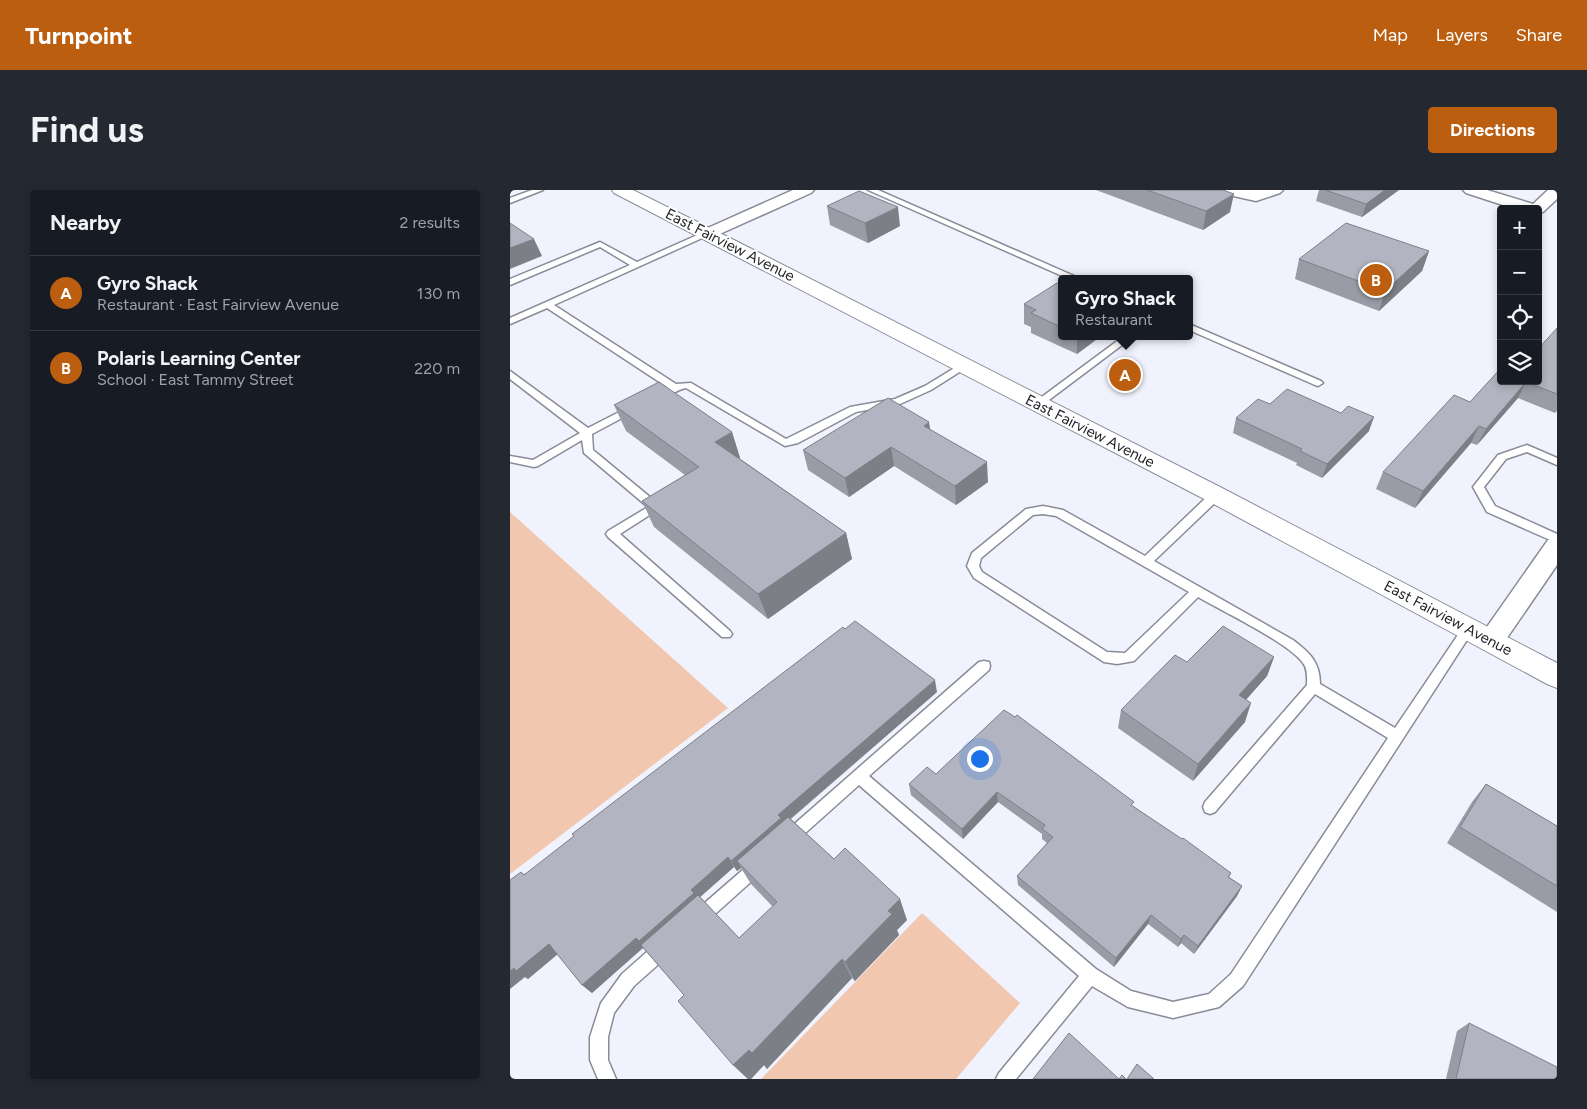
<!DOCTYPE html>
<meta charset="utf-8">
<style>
body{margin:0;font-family:Figtree,sans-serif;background:#242831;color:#f1f3f6}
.controls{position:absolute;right:15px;top:15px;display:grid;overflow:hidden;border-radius:5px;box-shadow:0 2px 8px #0003}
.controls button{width:45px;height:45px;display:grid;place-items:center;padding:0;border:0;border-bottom:1px solid #363941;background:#171b24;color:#f1f3f6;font:25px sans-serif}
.you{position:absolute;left:469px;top:568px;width:18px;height:18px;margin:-12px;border:4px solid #fff;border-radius:50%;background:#1a73e8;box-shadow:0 0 0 8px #1a73e833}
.badge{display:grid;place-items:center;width:32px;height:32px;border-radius:50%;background:#bb5e10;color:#fff;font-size:16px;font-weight:700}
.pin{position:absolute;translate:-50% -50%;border:2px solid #fff;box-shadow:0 1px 5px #0006}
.popup{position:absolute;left:548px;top:85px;width:135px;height:65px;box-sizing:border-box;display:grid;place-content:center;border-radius:5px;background:#171b24;filter:drop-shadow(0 1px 4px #0005);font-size:16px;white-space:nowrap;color:#9ea1a6}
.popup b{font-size:19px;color:#f1f3f6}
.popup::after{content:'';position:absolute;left:50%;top:100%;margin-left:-10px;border:10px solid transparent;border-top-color:#171b24}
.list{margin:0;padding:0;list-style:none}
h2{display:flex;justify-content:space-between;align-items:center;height:65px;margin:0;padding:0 20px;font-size:21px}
h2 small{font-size:16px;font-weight:400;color:#9ea1a6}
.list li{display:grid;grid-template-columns:32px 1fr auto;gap:15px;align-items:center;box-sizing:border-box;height:75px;padding:0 20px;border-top:1px solid #363941}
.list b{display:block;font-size:19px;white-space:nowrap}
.list p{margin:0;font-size:16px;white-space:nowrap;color:#9ea1a6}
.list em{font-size:16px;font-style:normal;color:#9ea1a6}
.icon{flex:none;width:28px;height:28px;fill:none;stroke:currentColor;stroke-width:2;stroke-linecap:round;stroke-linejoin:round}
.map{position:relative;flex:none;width:1047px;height:889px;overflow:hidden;border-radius:5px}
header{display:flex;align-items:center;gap:30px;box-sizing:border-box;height:70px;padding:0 25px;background:#bb5e10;color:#fff}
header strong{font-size:24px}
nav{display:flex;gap:28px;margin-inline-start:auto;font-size:18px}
.intro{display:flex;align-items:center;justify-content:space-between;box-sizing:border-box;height:120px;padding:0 30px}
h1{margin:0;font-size:35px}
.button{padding:12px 22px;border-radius:5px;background:#bb5e10;color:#fff;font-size:18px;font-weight:700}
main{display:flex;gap:30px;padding:0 30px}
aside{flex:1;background:#171b24;border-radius:5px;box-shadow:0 2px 8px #0003}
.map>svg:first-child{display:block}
.green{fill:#f1c8af}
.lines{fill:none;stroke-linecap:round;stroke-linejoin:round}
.service-casing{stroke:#898c98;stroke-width:3}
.minor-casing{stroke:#898c98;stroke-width:3}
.primary-casing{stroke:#898c98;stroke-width:2}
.service{fill:#fff;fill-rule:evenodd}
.minor{fill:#fff;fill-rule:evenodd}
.primary{fill:#fff;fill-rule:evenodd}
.wall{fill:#999ca6;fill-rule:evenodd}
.shaded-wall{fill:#7d7f87}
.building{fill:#b2b5c1;stroke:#7d7f87}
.labels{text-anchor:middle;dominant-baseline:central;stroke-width:4;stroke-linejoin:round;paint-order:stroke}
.street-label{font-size:15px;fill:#1f2025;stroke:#fff}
</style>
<header>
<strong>Turnpoint</strong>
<nav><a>Map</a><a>Layers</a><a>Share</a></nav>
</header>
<div class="intro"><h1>Find us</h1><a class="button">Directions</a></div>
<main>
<aside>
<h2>Nearby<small>2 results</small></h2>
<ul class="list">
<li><span class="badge">A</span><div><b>Gyro Shack</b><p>Restaurant · East Fairview Avenue</p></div><em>130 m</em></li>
<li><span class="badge">B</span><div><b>Polaris Learning Center</b><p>School · East Tammy Street</p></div><em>220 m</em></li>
</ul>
</aside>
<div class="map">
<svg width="1047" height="889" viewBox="0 0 1047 889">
<rect width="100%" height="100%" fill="#f0f3fd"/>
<path class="green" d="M0,322L218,518L0,684Z
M412,723L510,813L446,889H251Z"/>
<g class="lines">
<defs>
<path id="service" d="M22,0H33L0,13V8Z
M358,0H368L571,89H559Z
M194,42L201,44L44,115L166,194L181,193L276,249L340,217L385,209L415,196L451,174H457L459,176L421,200L390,214L346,222L288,253L275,256L176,198C164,200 152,212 141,210V206L157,197L37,118L0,134V128L120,75L90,57L0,95V89L90,52L127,72Z
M679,134L811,191L813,193L808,196L805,195L679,140Z
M614,146H624L531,216H525V212Z
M0,181L78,238L121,216H127V220L82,244L83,260L152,317L110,344L220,441L222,444L220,447H212L98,347L96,344L98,341L138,317L74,263L72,250L28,276L24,277L0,272V266L23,270L70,243L0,189Z
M1017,255L1047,268V275L1017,262L996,269L974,297L985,316L1047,344V353L977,322L963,297L988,265Z
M706,301L710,302L711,305L710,308L644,371L783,450C800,463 810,472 810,494L885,538L954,436H962L964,439L733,796L709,817L663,828L618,817L582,796L506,889H486L489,883L569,786L349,595L283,654L278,656L273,654L271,649L273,644L469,472L474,471L479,472L480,476L479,480L359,586L586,779L621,801L663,812L699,804L721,784L878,548L805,504L705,622L700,624L695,622L693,617L695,612L797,495C797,488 798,479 793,473C779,453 712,421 688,407L624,471L607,474L594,472L464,388L457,376L462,363L516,319L533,316L553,320L635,366L702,302ZM533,324L546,326L679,402L615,463L597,462L472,382L469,376L471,368L523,325Z
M248,669L253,671L256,676L253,681L194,734L188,737L182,734L180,729L182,724L243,671Z
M154,750L160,752L162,758L160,764L124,796L104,823L98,847V870L106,889H88L80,870V847L91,813L112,784L148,752Z"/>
<path id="minor" d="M283,0H304L301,3L203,47H191L189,44L191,41Z
M707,0H773L770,3L746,11L710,3Z
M953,0H977L1023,14L1038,0H1047V9L1033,22L1028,23V19H1005L956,3Z
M1047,347V375L990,458L981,461L972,458L968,451L972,444L1038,350Z"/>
<path id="primary" d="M102,0H123L224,50L714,299L1047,473V498L1037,494L698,311L104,3Z"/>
</defs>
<use href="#service" class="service-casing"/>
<use href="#minor" class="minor-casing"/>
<use href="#primary" class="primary-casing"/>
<use href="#service" class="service"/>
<use href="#minor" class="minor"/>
<use href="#primary" class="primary"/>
</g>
<path class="wall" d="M586,0H713L720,22L693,40Z
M809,0H889L852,27L806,11Z
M317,16L390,36L358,53L320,35Z
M919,61L912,81L869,121L785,89L789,69Z
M551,95V146H591L567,164L521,143V137L514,134V114Z
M1047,138V221L1045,223L1008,208L967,255L961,253L905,318L866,299L873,282L960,212L991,178L1028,191Z
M760,214L859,241L812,288L786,275L787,273L723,243L726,228Z
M104,215L222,242L230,268H229L336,343L342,369L258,429L144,337L132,311L175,285L116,241Z
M420,239L478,292L446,315L384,276L339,307L298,280L293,260Z
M764,467L757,486L736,510L735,532L683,591L608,538L611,520L677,472Z
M427,502L281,629L324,669L397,730L387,740L389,745L345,791L342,788L257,879L254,875L241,889H238L223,875L174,805L133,758L82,803L72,795L48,764L18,789L15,787L11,682L14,684ZM224,677L227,681L231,678L241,694L263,717L229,748L190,707Z
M426,584L623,616L721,683L719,687L732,696L727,706L684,764L671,753L668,757L638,734L604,777L508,695L507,686L537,653L532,649V644L488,612L453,649L401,605L399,594Z
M976,594L1047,636V722L937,653L962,612Z
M959,833L1047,889H936L947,841Z"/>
<path class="shaded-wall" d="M875,0H889L852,27L856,14Z
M724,4L720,22L693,40L696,21Z
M388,17L390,36L358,53L355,33Z
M24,49L32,66L0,79V58Z
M919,61L912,81L869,121L875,101Z
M567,146H591L567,164Z
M1016,192L1008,208L967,255L976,239Z
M864,227L859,241L812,288L817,274Z
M419,232L422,251L414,236Z
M969,236L961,253L905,318L913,301Z
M222,242L230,268L214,277L205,252Z
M381,257L384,276L339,307L335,288Z
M477,272L478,292L446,315L445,296Z
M336,343L342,369L258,429L248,404Z
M764,467L757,486L723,524L729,505Z
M425,490L427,502L274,634L227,671L231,678L227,681L221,671L268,625Z
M741,513L735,532L683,591L688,574Z
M487,602L488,612L453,649L452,639Z
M218,667L224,677L82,803L72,795Z
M732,696L727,706L684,764L688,756Z
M390,709L397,730L387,740L389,745L345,791L335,772L378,721Z
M641,725L638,734L604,777L606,768Z
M674,745L671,753L668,757L671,749Z
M39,754L50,762L18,789L15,787L0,799V781Z
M332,769L342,788L257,879L254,875L241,889H238L223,875Z"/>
<path class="building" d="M637,0H713L724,4L696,21Z
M815,0H875L856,14Z
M349,1L388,17L355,33L317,16Z
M0,33L24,49L0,58Z
M836,33L919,61L875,101L789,69Z
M547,93L551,95V137L521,123L526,120L514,114Z
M1047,138V204L1016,192L976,239L969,236L913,301L873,282L944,205L960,212L991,178V191H1028V159Z
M149,192L222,242L205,252L336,343L248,404L132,311L189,277L104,215Z
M777,199L831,223L838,216L864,227L817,274L790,261L792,259L726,228L748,209L760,214Z
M378,208L419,232L414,236L477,272L445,296L381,257L335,288L293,260Z
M345,431L425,490L268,625L271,628L221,671L218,667L181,700L184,703L129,751L126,748L72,795L39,754L6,781L4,778L0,781V690L11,682L14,685L64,646L62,644L333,437L335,439Z
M713,436L764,467L729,505L741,513L688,574L611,520L665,465L677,472Z
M494,520L505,527L507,525L624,612L621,615L672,649L673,648L721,683L718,687L732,696L688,756L674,745L671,749L641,725L606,768L507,686L543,647L532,639L535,635L487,602L452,639L399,594L417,577L426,584Z
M976,594L1047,636V696L950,637Z
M278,627L324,669L335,658L390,709L378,721L382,724L335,772L332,769L242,863L239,860L223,875L168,811L174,805L131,755L188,705L229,748L267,712L227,671Z
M959,833L1047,877V889H946Z
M559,843L609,889L612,885L616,889H523Z
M627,874L644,889H617Z"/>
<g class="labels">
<g class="street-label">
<text transform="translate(220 55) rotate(27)">East Fairview Avenue</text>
<text transform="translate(580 241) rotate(27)">East Fairview Avenue</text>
<text transform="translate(938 428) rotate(28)">East Fairview Avenue</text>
</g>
</g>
</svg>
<div class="controls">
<button>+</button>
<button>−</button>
<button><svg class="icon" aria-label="locate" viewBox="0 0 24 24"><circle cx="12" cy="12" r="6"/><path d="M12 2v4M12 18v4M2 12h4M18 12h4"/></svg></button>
<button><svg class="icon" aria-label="layers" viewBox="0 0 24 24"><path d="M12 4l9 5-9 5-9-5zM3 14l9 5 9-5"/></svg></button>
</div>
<div class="you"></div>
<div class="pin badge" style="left:615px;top:185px">A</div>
<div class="popup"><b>Gyro Shack</b>Restaurant</div>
<div class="pin badge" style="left:866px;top:90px">B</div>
</div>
</main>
